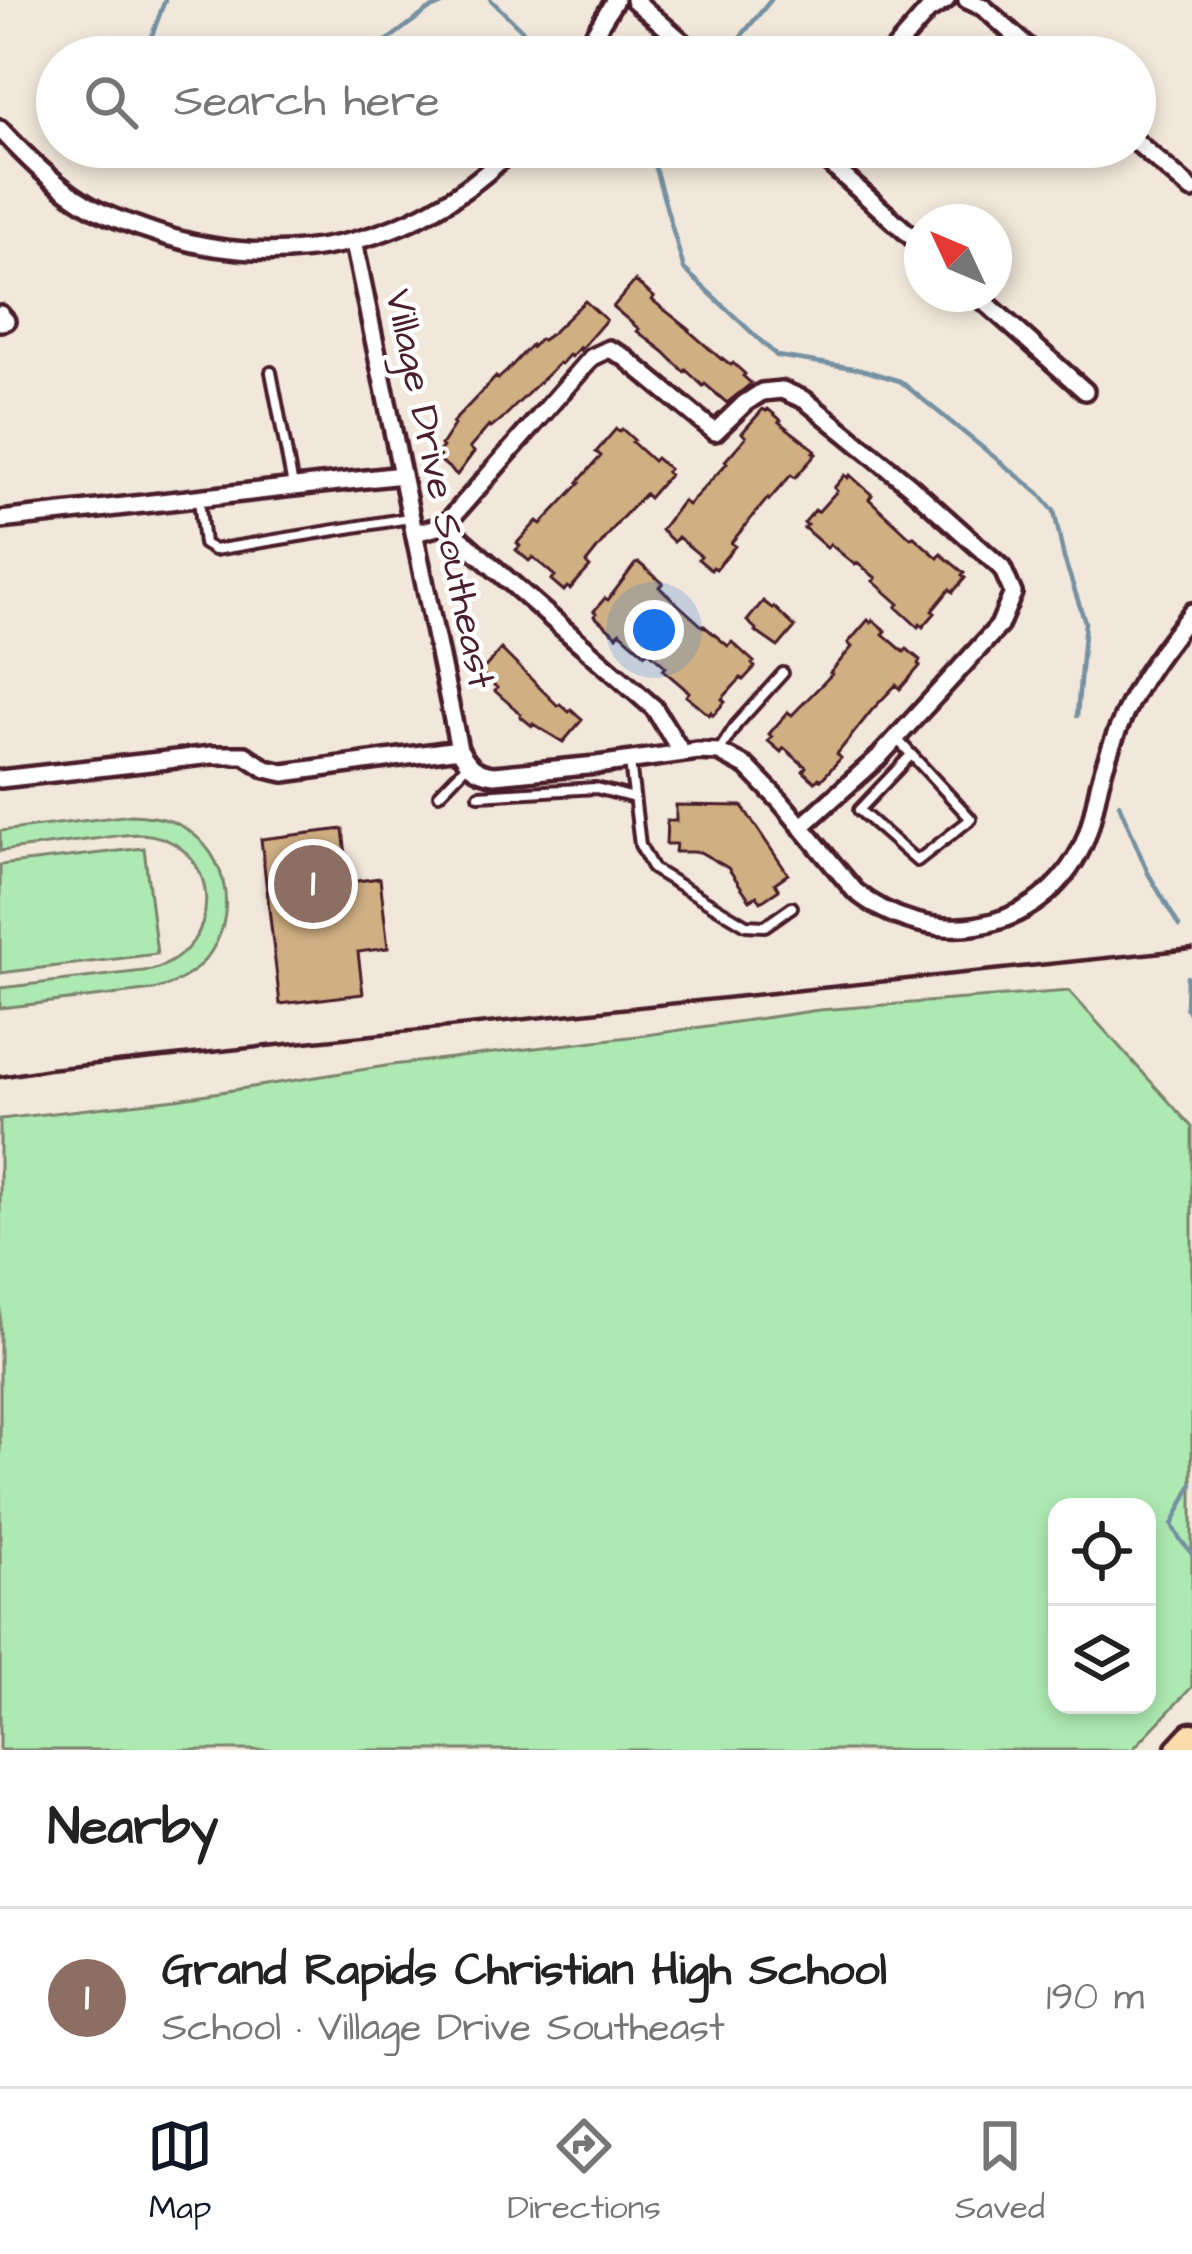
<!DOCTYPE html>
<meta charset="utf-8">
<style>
body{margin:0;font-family:"Architects Daughter",sans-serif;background:#f6f6f6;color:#222}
.controls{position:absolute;right:36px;bottom:36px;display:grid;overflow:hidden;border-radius:24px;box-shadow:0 6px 18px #0003}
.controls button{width:108px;height:108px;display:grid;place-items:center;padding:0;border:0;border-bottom:3px solid #e0e0e0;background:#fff;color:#222;font:60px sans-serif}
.compass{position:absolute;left:904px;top:204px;width:108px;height:108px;border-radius:50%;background:#fff;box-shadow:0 6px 18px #0003;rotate:314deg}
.you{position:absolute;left:654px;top:630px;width:42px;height:42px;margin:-30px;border:9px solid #fff;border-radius:50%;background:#1a73e8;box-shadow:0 0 0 18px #1a73e833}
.badge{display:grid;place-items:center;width:78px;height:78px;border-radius:50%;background:#111827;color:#fff;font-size:39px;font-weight:700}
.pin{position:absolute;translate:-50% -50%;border:6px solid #fff;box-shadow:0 3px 12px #0006}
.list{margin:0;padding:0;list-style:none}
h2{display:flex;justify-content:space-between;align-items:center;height:156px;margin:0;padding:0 48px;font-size:51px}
h2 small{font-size:39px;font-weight:400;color:#767676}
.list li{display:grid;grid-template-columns:78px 1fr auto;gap:36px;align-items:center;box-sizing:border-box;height:180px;padding:0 48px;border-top:3px solid #e0e0e0}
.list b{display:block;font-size:45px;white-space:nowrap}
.list p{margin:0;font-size:39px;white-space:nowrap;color:#767676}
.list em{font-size:39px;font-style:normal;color:#767676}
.icon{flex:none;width:66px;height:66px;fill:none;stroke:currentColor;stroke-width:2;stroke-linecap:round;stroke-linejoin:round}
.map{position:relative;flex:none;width:1192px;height:1750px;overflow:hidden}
.search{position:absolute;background:#fff;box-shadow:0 6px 18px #0003;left:36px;right:36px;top:36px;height:132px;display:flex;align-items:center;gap:30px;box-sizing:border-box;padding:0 42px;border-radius:66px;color:#767676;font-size:45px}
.sheet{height:336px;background:#fff}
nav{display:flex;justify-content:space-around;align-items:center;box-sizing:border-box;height:168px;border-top:3px solid #e0e0e0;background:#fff;font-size:33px;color:#767676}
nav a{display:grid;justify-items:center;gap:6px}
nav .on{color:#111827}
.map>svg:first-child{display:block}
.green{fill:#adeab1;stroke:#7c846e;stroke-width:3;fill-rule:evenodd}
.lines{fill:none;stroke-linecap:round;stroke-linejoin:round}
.stream{stroke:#7591a2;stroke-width:4.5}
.building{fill:#d0af83;stroke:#4a1f2b;stroke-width:3}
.service-casing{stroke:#4a1f2b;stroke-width:16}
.minor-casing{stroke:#4a1f2b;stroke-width:24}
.primary-casing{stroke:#4a1f2b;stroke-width:33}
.service{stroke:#fff;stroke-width:8}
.minor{stroke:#fff;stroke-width:15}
.primary{stroke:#fbddab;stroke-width:24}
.rail{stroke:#4a1f2b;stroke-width:4.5}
.labels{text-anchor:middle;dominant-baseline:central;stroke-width:9;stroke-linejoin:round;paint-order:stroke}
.street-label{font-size:39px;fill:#4a1f2b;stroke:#fff}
</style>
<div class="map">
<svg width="1192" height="1750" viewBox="0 0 1192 1750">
<rect width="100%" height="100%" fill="#f1e7da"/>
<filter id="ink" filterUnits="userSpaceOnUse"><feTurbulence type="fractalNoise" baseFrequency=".00833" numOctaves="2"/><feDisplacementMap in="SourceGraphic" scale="24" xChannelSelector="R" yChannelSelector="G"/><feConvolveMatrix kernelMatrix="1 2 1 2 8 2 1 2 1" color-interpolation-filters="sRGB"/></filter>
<g filter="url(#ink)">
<path class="green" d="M131,815C147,816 163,817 178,824C233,852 242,928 196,969C184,980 169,985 154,990L0,1008V988L152,970C226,948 222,848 150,835C132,832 112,837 94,839C63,843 31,847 0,851V831Z
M144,848L157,954L0,973V865Z
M1069,991L1192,1127V1687L1132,1750H0V1119L176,1099L392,1065L646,1035L819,1010ZM1147,1507V1705H1057V1507Z"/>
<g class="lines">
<path class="stream" d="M491,0L524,32L550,50
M732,47L771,0
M144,57L165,0
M365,57L428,10L452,0
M649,147L684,269L777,356L860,369L900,381L1039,493L1054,511L1064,558L1085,622L1077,716
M1119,804L1148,873L1179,926
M1187,977L1186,1007L1192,1019
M1192,1484L1172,1525L1179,1538L1192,1554"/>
</g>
<path class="building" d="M635,281L654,297L652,300L690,330L689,331L721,359L722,358L731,365L733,363L745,374L743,376L751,383L747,387L727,403L705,384L703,386L686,370L684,372L664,352L637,331L639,329L613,307Z
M585,301L606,320L580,350L579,348L571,357L569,355L561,364L559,363L501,420L491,428L489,426L470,448L474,452L457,475L435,456L443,447L441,445L454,425L452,423L496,377L498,379L507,371L531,345L532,347L540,339L542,340L552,333Z
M763,409L766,411L768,409L781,420L779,422L815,450L813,452L816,454L795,478L791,475L769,500L768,498L731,543L735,546L716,569L713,567L711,570L698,559L701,556L678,537L674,542L661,530L683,501L688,505L727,463L725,461L746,437L742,433Z
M616,429L619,432L622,429L634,440L632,442L653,461L656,458L669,469L666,472L669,475L649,498L645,494L621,519L586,563L590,567L570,589L567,587L564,591L551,580L555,576L533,557L529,561L516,550L520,546L517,543L537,521L541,524L580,483L578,482L601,456L596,452Z
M845,475L848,478L850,475L872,495L869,499L911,538L913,536L938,558L941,554L964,573L962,576L965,578L953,592L950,589L932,611L935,613L923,627L920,624L918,627L896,607L899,604L873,581L876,578L857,563L855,565L830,544L827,548L804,528L807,525L804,523L815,510L818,512L837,491L834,488Z
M639,563L663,583L659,587L702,626L703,625L728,646L732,642L754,662L752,664L755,667L743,680L741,678L722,699L725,702L713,715L711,712L709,715L686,696L689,692L663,670L666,667L648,651L645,654L620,632L617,636L594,616L596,613L594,611L605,598L608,600L635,564Z
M763,601L773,609L774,607L795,627L778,647L755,631L756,629L747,621Z
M868,620L871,623L873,620L886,631L883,634L904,652L907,649L920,660L918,664L920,666L900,689L896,685L872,710L837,754L841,758L821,780L819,778L815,782L803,771L806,767L784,748L781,752L768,741L772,737L769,734L788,712L792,715L832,674L830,673L852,647L848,643Z
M501,649L558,706L560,704L569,712L571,710L582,720L563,742L533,724L532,726L520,716L521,714L495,691L497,688L481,672Z
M676,805L742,806L788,874L775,883L779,890L761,902L757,896L750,900L728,868L700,852H675L676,844H666L667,821H676Z
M343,829L349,882L380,878L388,948L358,952L363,994L280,1004L261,839Z"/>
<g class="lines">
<defs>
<path id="service" d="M271,372L293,486
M199,499L204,544L214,550L409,518
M897,739L971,819L917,861L859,810L911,755
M719,751L736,725L783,673
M630,762L640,845L653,869L746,925L765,926L792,907
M439,794L467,765
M479,795L596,788L634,798"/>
<path id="minor" d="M634,0L700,57
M967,0L983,7L1039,57
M580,57L615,0
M888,57L928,11L946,0
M0,129C25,156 52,183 83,202C101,214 122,221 142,228C273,277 415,249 514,147
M1135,141L1192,190
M811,147L922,246
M354,243L459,749C468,765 475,773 494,775L597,765L698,751L719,752L747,767L780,801L855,891C927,949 1032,938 1079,853C1091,831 1094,807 1100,782C1106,759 1115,735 1125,713C1142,675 1167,644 1192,612
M976,294L1085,391
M0,314L6,321L0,322
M0,520L402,475
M445,525L592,357L609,349L623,356L715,432L745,403L762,392L782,390L805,400L909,485L1002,568L1013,593L999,626L878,758L801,827
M415,533L445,525L654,708L682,753
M0,779L212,755H245L266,769L284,773L459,749"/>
<path id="primary" d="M1179,1750L1192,1736"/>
</defs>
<use href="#service" class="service-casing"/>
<use href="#minor" class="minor-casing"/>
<use href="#primary" class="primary-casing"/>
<use href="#service" class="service"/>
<use href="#minor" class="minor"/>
<use href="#primary" class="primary"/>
<path class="rail" d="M0,1077L49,1069L1192,949"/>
</g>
</g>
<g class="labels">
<g class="street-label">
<text transform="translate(439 489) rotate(78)">Village Drive Southeast</text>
</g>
</g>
</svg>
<div class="controls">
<button><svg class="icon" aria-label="locate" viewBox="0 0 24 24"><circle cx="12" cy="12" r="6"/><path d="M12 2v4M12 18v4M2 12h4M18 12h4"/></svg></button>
<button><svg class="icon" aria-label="layers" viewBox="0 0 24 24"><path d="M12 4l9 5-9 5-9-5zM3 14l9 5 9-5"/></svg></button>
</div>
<svg class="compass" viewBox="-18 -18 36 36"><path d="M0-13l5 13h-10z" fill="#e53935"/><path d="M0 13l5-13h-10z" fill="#767676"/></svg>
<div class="you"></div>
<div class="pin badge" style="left:313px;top:884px;background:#8d6e63">1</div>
<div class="search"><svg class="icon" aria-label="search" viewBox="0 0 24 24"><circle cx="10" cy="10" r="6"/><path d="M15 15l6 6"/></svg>Search here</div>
</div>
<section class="sheet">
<h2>Nearby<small></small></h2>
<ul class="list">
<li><span class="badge" style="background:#8d6e63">1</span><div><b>Grand Rapids Christian High School</b><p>School · Village Drive Southeast</p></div><em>190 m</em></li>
</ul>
</section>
<nav>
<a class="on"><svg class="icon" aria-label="map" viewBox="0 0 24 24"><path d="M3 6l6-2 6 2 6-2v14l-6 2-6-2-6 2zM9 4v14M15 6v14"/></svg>Map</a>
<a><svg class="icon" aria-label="directions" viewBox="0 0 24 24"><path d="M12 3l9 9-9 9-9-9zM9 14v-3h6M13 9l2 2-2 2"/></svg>Directions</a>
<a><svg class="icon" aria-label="saved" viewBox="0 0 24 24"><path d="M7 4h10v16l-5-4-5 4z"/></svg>Saved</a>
</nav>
